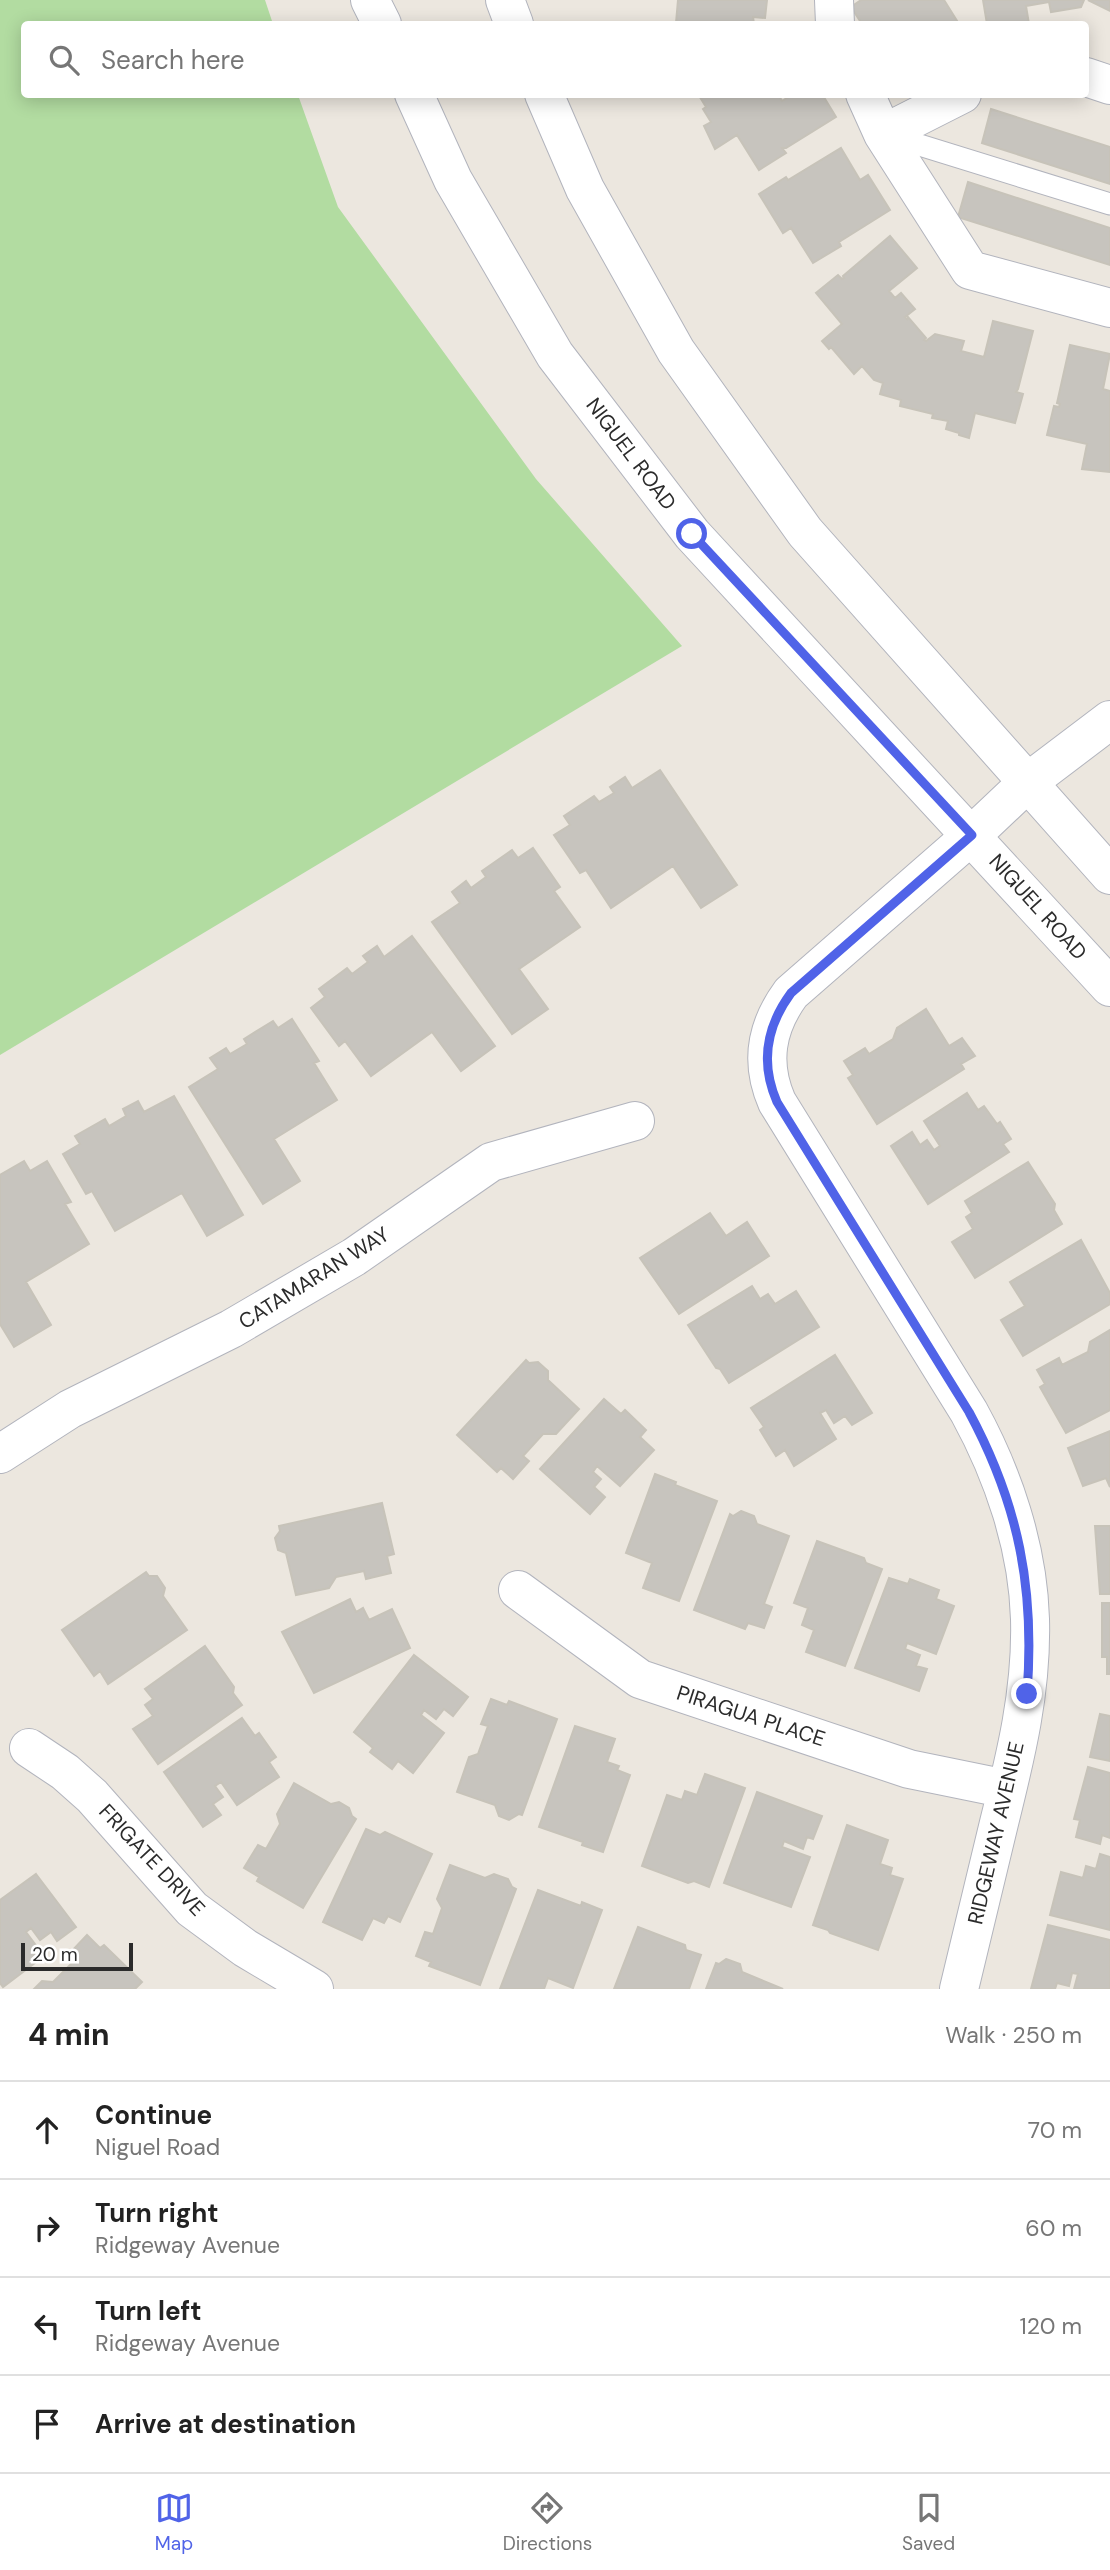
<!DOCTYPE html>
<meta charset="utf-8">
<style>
body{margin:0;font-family:"DM Sans",sans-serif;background:#f2f2f2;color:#222}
.scale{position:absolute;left:21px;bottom:18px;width:112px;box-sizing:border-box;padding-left:7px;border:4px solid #2b2b2b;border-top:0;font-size:19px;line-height:24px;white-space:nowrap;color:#2b2b2b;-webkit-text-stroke:5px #fff;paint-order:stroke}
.stop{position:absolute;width:21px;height:21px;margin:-16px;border:5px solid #5063e8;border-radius:50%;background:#fff}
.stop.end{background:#5063e8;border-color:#fff;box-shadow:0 2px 7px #0008}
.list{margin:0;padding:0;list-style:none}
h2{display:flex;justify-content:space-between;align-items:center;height:91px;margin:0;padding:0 28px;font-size:30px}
h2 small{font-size:23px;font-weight:400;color:#767676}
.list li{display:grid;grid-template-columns:46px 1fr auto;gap:21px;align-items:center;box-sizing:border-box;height:98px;padding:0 28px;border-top:2px solid #e0e0e0}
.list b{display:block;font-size:26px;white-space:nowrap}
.list p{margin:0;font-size:23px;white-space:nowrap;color:#767676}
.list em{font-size:23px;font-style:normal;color:#767676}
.icon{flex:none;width:38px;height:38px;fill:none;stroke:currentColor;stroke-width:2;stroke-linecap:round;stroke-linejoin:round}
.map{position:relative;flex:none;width:1110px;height:1989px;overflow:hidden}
.search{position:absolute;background:#fff;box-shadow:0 4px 18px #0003;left:21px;right:21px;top:21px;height:77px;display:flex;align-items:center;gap:18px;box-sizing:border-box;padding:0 24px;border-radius:7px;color:#767676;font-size:26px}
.sheet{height:483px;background:#fff}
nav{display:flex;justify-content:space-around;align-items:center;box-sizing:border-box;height:98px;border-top:2px solid #e0e0e0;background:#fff;font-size:19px;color:#767676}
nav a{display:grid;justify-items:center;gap:4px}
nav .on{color:#5063e8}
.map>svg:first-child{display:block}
.green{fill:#b2dca1}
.building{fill:#c7c4be;stroke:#c7c3b9;stroke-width:2}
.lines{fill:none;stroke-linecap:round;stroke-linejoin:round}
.service-casing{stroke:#b2b4bd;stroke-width:23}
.minor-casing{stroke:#b2b4bd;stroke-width:40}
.tertiary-casing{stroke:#b2b4bd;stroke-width:40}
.secondary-casing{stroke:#b2b4bd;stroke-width:40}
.service{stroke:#fff;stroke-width:21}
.minor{stroke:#fff;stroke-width:38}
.tertiary{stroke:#fff;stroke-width:38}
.secondary{stroke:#fff;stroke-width:38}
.route{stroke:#5063e8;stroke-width:9}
.labels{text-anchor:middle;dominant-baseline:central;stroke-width:5;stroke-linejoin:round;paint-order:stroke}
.street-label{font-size:21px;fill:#2b2b2b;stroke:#fff}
</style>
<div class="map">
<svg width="1110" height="1989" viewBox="0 0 1110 1989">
<rect width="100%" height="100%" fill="#ece7df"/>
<path class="green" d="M0,0H265L273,24H24V94L298,95L338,207L536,479L682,646L0,1055Z"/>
<path class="building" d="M678,0H767L765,18L753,17L754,24L676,23Z
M861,0H944L959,24H862L851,7Z
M983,0H1084L1081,7L1051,12L1049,2L1026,6L1029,24H987Z
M1088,0H1110V11Z
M698,94H778L782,101L793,94H822L836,117L786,148H782L786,153L759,170L737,135L715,149L704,126L711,122L703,109L706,107Z
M991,109L1110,147V184L982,143Z
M841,148L860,180L868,175L890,210L839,242L841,246L813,263L791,228L783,233L759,194L786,177L788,180Z
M968,182L1110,228V265L958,217Z
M890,236L917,268L889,291L895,298L901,293L915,309L905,317L907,319L908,317L926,338L924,340L926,341L935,334L964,341L961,351L984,357L993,321L1033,331L1018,389L1016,392L1023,394L1015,423L975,413L969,438L959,435V433L946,429L948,421L932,418L933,414L900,406L901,400L880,394L883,383L874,380L862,366L854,374L831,347L829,349L822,341L842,324L816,293L838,275L842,279L844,278L843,276Z
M1070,345L1110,354L1103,389L1110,391V472L1082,469L1087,444L1047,435L1054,406L1059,407L1060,404L1057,403Z
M660,770L737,885L701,908L673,866L611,908L586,870L580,873L554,835L570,825L564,816L594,796L599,802L614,793L610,787L625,777L632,788Z
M533,848L560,887L554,891L580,927L519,969L548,1009L512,1034L432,922L460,903L452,892L466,881L471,888L486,877L482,871L512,850L518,858Z
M412,936L495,1046L461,1071L432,1032L371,1076L345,1041L339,1046L311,1008L325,997L319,989L347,968L352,974L368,962L363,956L377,946L384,957Z
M926,1009L949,1046L962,1038L975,1056L961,1064L964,1069L877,1124L848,1078L853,1075L844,1061L865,1048L869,1054L893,1039L897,1028Z
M292,1019L319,1061L314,1063L337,1100L274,1139L300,1181L263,1204L189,1087L218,1069L210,1058L226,1048L230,1054L247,1044L244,1039L273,1021L278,1028Z
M967,1093L978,1110L984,1106L997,1124L1000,1122L1011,1139L1003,1144L1009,1152L928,1204L891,1146L912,1132L920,1145L927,1140L934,1150L940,1146L924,1121Z
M174,1096L243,1215L207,1236L182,1193L115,1231L92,1191L86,1194L63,1154L80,1144L75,1136L105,1119L109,1126L126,1116L123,1109L138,1101L144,1112Z
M24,1161L30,1171L47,1161L71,1202L65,1204L89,1244L26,1282L51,1325L14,1347L0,1324V1175Z
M1028,1162L1055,1204L1054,1210L1062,1224L975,1278L952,1242L973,1229L966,1217L972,1213L965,1201Z
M710,1213L726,1236L747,1222L769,1256L679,1314L640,1258Z
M1081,1240L1110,1293V1304L1023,1356L1001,1320L1025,1306L1010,1282Z
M752,1286L760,1299L768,1294L775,1304L796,1291L819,1327L729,1383L720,1369L716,1368L688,1325Z
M1110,1330V1410L1066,1433L1040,1387L1045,1384L1037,1370L1059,1358L1062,1365L1088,1352L1090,1342Z
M835,1355L872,1413L852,1425L845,1416L834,1423L826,1410L820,1413L836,1439L794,1466L785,1450L776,1456L760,1430L764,1427L751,1408Z
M526,1360L529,1363L538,1362L548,1371V1380L579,1409L556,1434H543L523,1456L529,1461L513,1479L501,1468L497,1472L457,1435Z
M604,1399L621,1414L625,1410L646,1430L640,1437L654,1450L620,1486L597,1466L593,1472L601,1479L594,1487L605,1497L590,1514L540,1469Z
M1110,1431V1487L1106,1478L1083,1486L1068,1448Z
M655,1474L676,1482L675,1485L717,1501L679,1601L643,1588L652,1563L626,1553Z
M382,1503L394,1554L387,1556L391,1573L366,1579L364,1571L336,1577L329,1588L296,1595L286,1553L278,1550L275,1538L280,1531L279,1526Z
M741,1511L754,1516L757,1524L789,1536L764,1604L772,1607L764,1628L748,1623L745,1629L694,1610L730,1514L733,1516Z
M1095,1526H1110V1594H1100Z
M817,1541L864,1558L866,1563L882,1569L845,1666L806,1652L814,1630L802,1625L808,1608L794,1603Z
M146,1572L149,1576H157L165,1588L163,1596L187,1630L108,1684L100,1671L94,1676L62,1630Z
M889,1578L908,1584L910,1579L939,1590L936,1599L954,1606L936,1654L907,1643L905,1649L920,1655L916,1666L927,1669L919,1691L855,1668Z
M350,1599L356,1612L363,1608L369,1620L392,1609L410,1648L314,1693L282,1632Z
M1102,1603H1110V1674H1107V1657H1102Z
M205,1646L234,1687L233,1693L242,1705L158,1764L133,1729L153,1716L145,1705L153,1699L145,1689Z
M414,1655L468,1697L453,1716L444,1709L436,1719L424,1710L421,1715L444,1733L413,1773L398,1761L392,1769L370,1752L373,1748L354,1732Z
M491,1699L507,1705L509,1701L557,1719L522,1815L519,1814L509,1820L499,1816L495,1805L457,1792L469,1757L478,1754L488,1726L481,1724Z
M1100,1714L1110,1716V1761L1090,1757Z
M242,1718L255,1736L259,1733L276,1757L269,1762L279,1777L237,1805L221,1782L215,1786L223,1797L213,1804L221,1815L203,1827L164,1772Z
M575,1726L615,1739L607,1762L619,1766L617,1770L630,1775L603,1852L582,1845L583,1842L539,1827Z
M1088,1767L1110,1773V1838L1102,1835L1100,1844L1076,1837L1080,1820L1074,1819Z
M705,1774L745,1788L709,1887L694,1881L688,1883L642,1866L667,1795L682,1800L685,1791L697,1795Z
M294,1783L331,1804L339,1802L349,1808L352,1816L356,1819L303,1908L257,1881L259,1877L244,1868L258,1845L266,1849L280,1824L277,1814Z
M757,1792L822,1816L813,1839L807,1837L803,1849L784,1841L782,1847L810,1857L791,1907L724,1883Z
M847,1825L888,1840L880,1864L892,1868L890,1875L903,1879L878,1950L830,1933L828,1930L813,1925Z
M366,1829L380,1835L385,1832L432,1854L400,1922L388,1916L384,1923L373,1918L362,1940L323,1922Z
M1100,1854L1110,1857V1930L1050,1915L1061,1872L1083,1878L1086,1866L1096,1869Z
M450,1865L485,1878L494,1874L508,1879L512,1887L516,1889L480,1985L429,1966L431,1962L416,1956L425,1932L433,1934L442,1908L437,1899Z
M36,1874L76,1927L57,1941L51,1932L40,1940L31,1928L26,1932L44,1956L3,1987L0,1983V1900Z
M538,1890L581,1906L582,1902L602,1910L573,1988L548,1978L544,1989H500Z
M1048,1925L1110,1940V1989H1074L1078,1974L1072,1973L1069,1986L1057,1983L1055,1989H1031Z
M638,1927L685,1945L686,1950L701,1955L689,1989H614Z
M87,1935L100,1948L104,1945L142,1982L135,1989H34L42,1981L53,1982L75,1960L69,1954Z
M726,1959L740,1964L742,1972L783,1989H706L716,1963L719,1964Z"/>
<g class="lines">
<defs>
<path id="service" d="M884,134L1110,204"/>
<path id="minor" d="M834,0L835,24
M1086,77L1110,85
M865,94L883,134L970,270L1110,308
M883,134L962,94
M0,1454L70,1409L231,1329L354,1257L491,1162L635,1121
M518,1590L640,1679L909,1769L1007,1789
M29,1748L65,1772L92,1796L192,1909L245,1948L314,1989
M959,1989C972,1934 986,1879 999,1823C1016,1755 1032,1690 1030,1619C1028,1547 1003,1474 969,1412L777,1102C760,1063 766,1027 791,993L972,835"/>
<path id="tertiary" d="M972,835L1028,782L1110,720"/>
<path id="secondary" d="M370,0L382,24
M505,0L514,24
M414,94L453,180L555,355L692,534L1110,987
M544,94L585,189L676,351L805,532L1110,875"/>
</defs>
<use href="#service" class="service-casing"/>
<use href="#minor" class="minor-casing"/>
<use href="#tertiary" class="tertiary-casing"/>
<use href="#secondary" class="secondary-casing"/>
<use href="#service" class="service"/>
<use href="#minor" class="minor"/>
<use href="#tertiary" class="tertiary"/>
<use href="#secondary" class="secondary"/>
</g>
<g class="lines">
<path class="route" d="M692,534L972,835L791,993C766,1027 760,1063 777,1102L969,1412C1019,1505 1035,1589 1027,1694"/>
</g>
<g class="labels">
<g class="street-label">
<text transform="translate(631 454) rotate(53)">NIGUEL ROAD</text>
<text transform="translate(1038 907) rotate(48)">NIGUEL ROAD</text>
<text transform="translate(314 1278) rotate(-32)">CATAMARAN WAY</text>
<text transform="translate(751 1716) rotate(18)">PIRAGUA PLACE</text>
<text transform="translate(996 1833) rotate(-77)">RIDGEWAY AVENUE</text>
<text transform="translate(152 1860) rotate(47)">FRIGATE DRIVE</text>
</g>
</g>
</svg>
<div class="scale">20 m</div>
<div class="stop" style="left:692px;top:534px"></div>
<div class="stop end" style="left:1027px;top:1694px"></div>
<div class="search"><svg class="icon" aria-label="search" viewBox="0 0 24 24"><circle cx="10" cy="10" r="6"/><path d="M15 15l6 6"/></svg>Search here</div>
</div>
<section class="sheet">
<h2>4 min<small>Walk · 250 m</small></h2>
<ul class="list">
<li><svg class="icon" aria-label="ahead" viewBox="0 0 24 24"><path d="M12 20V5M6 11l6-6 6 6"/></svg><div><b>Continue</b><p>Niguel Road</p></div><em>70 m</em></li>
<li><svg class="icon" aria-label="right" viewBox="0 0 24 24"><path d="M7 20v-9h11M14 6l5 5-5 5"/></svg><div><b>Turn right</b><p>Ridgeway Avenue</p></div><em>60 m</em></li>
<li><svg class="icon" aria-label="left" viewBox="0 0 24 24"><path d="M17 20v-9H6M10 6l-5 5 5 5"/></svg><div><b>Turn left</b><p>Ridgeway Avenue</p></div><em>120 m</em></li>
<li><svg class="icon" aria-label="arrive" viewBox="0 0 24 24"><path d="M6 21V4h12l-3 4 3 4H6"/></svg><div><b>Arrive at destination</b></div></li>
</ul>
</section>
<nav>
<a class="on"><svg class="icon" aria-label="map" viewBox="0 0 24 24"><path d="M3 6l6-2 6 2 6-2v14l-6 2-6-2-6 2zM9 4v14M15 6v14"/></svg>Map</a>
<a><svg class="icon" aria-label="directions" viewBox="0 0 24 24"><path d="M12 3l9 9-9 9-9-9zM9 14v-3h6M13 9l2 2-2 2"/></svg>Directions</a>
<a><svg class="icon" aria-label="saved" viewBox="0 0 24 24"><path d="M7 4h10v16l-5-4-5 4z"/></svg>Saved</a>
</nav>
